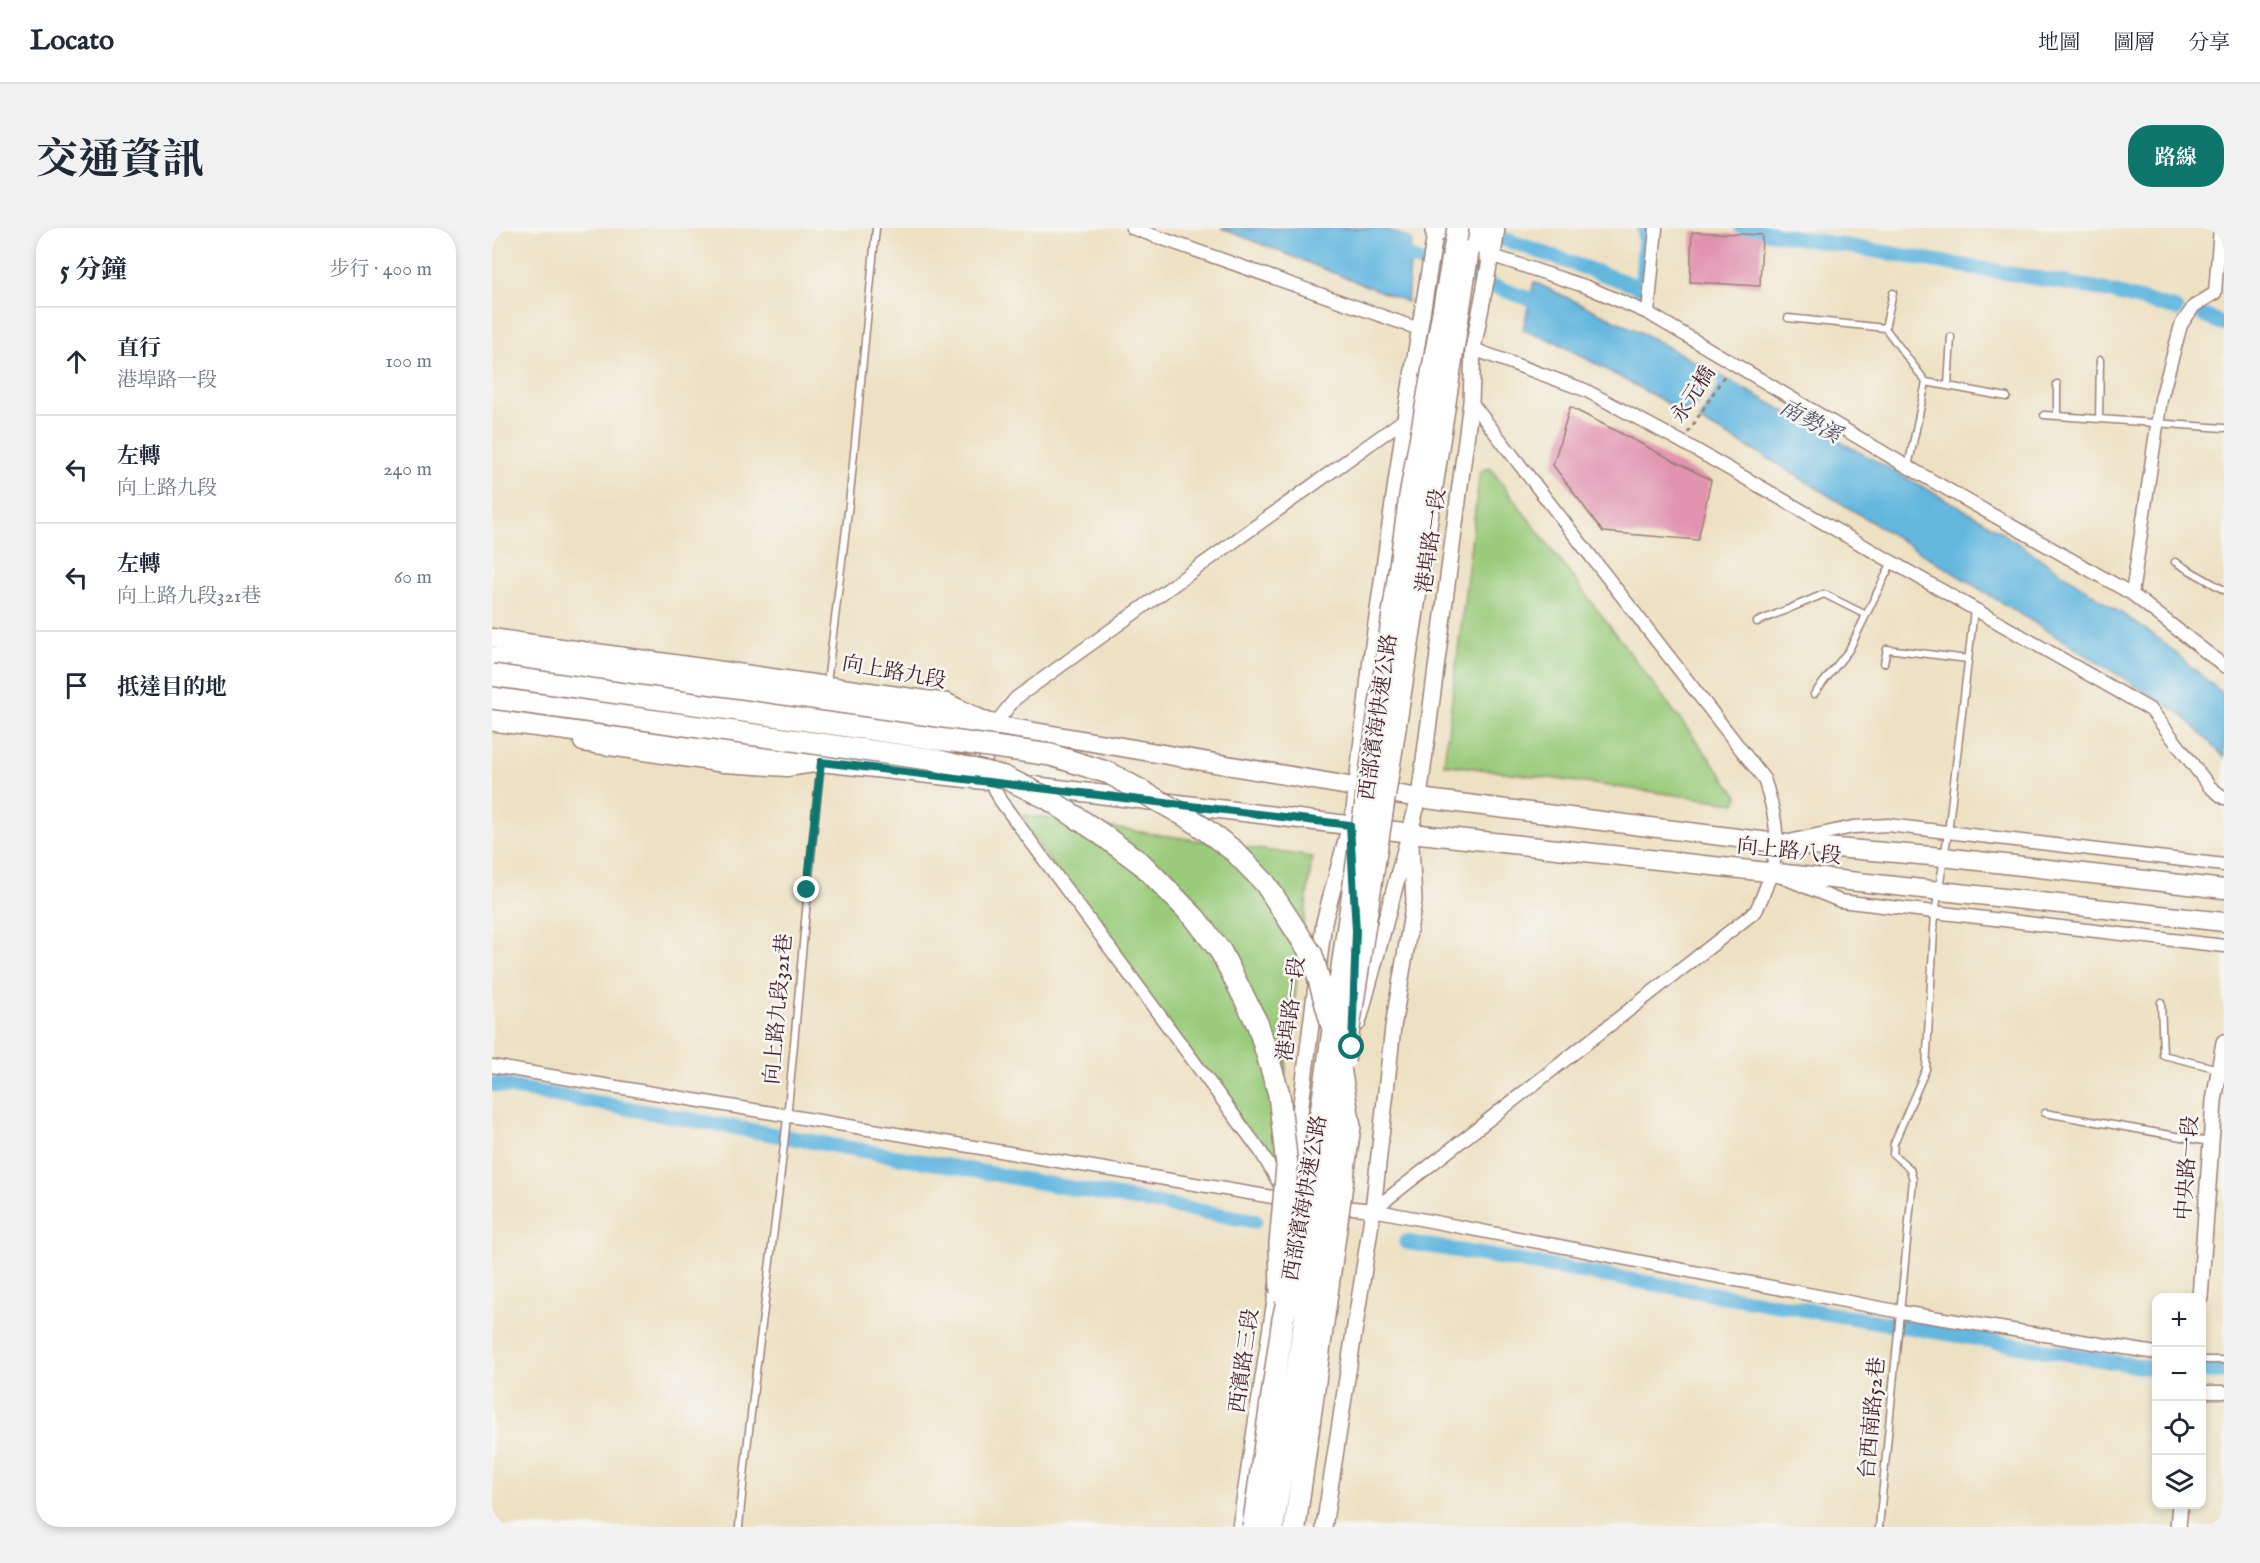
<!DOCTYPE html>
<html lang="zh-TW">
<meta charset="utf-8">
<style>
body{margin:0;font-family:"IM FELL English","Noto Serif TC",serif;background:#f2f2f3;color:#1f2937}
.controls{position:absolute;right:18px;bottom:18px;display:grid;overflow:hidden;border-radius:12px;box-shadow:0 3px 9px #0003}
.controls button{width:54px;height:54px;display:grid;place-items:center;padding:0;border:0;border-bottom:2px solid #e0e1e3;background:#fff;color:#1f2937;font:30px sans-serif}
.stop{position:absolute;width:18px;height:18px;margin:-14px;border:4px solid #0f766e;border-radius:50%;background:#fff}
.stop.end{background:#0f766e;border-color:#fff;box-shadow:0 2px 6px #0008}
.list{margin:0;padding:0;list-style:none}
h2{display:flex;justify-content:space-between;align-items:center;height:78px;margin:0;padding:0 24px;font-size:26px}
h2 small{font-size:20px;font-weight:400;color:#747a83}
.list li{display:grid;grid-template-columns:39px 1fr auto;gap:18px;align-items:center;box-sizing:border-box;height:108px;padding:0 24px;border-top:2px solid #e0e1e3}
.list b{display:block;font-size:22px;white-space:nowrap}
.list p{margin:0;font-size:20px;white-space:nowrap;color:#747a83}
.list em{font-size:20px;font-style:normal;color:#747a83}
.icon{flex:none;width:33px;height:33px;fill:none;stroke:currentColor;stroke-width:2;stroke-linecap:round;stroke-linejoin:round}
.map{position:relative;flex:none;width:1732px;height:1299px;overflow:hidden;border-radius:24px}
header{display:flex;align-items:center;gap:36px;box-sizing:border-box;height:84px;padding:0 30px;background:#fff;border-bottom:2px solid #e0e1e3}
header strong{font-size:28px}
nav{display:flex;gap:33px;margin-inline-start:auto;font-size:21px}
.intro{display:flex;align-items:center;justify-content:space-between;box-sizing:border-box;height:144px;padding:0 36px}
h1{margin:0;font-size:42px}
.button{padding:15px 27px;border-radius:24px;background:#0f766e;color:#fff;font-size:21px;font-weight:700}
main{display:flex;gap:36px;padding:0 36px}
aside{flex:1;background:#fff;border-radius:24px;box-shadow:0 3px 9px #0003}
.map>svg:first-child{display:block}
.green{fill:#9acb7a;stroke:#727552;stroke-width:1.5}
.water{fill:#63b7df;stroke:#566b85;stroke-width:1.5}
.pier{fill:#eee1c3}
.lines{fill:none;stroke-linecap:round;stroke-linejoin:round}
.canal{stroke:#63b7df;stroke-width:15}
.building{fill:#e193b0}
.service-casing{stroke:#9c8077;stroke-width:9}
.minor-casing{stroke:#9c8077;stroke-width:15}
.tertiary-casing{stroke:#9c8077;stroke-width:18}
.secondary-casing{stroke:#9c8077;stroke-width:21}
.trunk-casing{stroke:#9c8077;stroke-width:24}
.path{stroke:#9c8077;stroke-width:3;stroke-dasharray:4.5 4.5;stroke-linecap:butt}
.service{stroke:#fff;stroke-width:6}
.minor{stroke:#fff;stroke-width:12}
.tertiary{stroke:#fff;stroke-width:15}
.secondary{stroke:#fff;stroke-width:18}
.trunk{stroke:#fff;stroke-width:21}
.trunk-bridge-casing{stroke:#9c8077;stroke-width:24;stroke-linecap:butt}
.trunk-bridge{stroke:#fff;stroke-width:21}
.route{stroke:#0f766e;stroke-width:8}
.labels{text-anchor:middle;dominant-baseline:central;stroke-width:5;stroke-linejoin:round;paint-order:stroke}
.street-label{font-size:21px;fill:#4a1f2b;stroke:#f6f6f2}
.water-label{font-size:22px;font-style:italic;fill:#53546a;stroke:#f6f6f2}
</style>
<header>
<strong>Locato</strong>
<nav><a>地圖</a><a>圖層</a><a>分享</a></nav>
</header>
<div class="intro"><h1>交通資訊</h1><a class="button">路線</a></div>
<main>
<aside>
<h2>5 分鐘<small>步行 · 400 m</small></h2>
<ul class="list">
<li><svg class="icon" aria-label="ahead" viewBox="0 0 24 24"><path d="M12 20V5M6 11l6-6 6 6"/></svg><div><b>直行</b><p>港埠路一段</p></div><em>100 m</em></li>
<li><svg class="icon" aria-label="left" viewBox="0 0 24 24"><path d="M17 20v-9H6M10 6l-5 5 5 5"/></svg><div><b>左轉</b><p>向上路九段</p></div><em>240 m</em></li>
<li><svg class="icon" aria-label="left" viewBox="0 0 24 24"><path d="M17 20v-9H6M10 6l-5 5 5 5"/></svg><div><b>左轉</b><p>向上路九段321巷</p></div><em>60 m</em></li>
<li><svg class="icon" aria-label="arrive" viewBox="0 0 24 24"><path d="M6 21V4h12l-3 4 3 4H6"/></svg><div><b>抵達目的地</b></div></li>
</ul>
</aside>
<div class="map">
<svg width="1732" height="1299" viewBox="0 0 1732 1299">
<rect width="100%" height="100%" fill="#f6f6f2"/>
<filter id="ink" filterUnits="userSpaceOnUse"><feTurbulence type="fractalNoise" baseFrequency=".0167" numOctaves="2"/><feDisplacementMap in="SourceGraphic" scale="12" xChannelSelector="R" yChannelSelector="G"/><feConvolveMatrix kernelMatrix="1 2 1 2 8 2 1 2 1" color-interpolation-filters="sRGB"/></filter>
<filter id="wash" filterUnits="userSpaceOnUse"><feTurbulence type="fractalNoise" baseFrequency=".008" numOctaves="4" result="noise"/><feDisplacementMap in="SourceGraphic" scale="24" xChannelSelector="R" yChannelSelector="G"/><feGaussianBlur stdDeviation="1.35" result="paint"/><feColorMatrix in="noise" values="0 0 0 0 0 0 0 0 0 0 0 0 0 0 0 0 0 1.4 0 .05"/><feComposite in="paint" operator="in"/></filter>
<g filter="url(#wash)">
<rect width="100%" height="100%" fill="#eee1c3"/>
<path class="green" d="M998,240L1246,568L1243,575L952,536L988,243Z
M533,587L820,629L783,927L776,930L530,595Z"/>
<path class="water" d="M729,0H892L920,12L915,74Z
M1042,54L1152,106L1491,292L1666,410L1732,467V529L1691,487L1281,233L1066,115L1031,102Z"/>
<path class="pier" d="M1219,151L1227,155L1204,194L1197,190Z"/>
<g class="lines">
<path class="canal" d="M1250,0L1608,61L1684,81
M1012,11L1150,60L1153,0
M899,23L1055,77
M1712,88L1732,96
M0,856L763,993
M914,1014L1664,1141
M1710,1143L1732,1144"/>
</g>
<g id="blocks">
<path class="building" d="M1200,4L1270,7L1268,58L1198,54Z
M1078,179L1219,252L1206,312L1111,304L1061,237Z"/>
</g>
</g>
<g filter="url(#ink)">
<use href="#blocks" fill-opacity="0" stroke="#9c8077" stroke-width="1.5"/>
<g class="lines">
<defs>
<path id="service" d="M1296,90L1393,100L1434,154L1515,169
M1393,100L1401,65
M1565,156V188
M1456,158L1459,109
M1552,187L1732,200
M1607,191L1608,132
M1416,239L1434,154
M1683,334L1732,362
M1265,394L1332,366L1374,387
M1392,435L1395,421L1476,431
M335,455L357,276L384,0
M1322,466L1357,422L1400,334
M1669,774L1671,827L1727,841
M1553,885L1718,914
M1710,1132H1732
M247,1299C259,1162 281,1026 295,889C307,771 315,654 329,536
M1387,1299L1421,952L1418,941L1401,926L1402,915L1434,841L1443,685L1456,605L1482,382"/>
<path id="minor" d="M640,0L927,101
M998,27L1095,59L1156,85L1416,239L1640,366L1732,438
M1156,85L1164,0
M981,121L1093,162L1190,214L1659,482L1718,559L1732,570
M1640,366L1669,171L1689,97L1702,78L1723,65L1728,0
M1301,612L1361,599L1396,597L1732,637
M1290,649L1348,673L1732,718
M0,838L822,976
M791,962L769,924L508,572C484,522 489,511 524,470L913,191
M842,978L881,982L1409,1084L1664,1125
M881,982L1264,683C1288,630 1291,607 1272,551L979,174
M1710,1164H1732"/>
<path id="tertiary" d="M979,36L985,0
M859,609L879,431L913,191L944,0
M866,795L927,570L979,174L981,121L1001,17
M801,940L832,694L858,597
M1708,1070L1722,873L1732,814
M748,1299L786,1053
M792,1299L800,1240
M832,1299L881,982L901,799L922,673L919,617
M1686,1299L1688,1276"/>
<path id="secondary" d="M0,410L455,475L501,497L927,570L1285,615L1451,629L1732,661
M91,514L232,535L295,539L329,534L492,552
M534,557L919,605L1732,694"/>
<path id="trunk" d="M944,3L945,0
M998,27L1002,0
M0,430L95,439L501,497
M0,492L329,534"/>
</defs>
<use href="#service" class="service-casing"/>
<use href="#minor" class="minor-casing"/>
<use href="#tertiary" class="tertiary-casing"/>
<use href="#secondary" class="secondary-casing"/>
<use href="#trunk" class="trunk-casing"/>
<path class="path" d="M1196,205L1234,145"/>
<use href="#service" class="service"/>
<use href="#minor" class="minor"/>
<use href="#tertiary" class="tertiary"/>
<use href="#secondary" class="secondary"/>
<use href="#trunk" class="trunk"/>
<defs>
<path id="trunk-bridge" d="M0,447L559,527L617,545L699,591L742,623L773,655L820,727L842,805L858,898L803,1299
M0,470L443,532L512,549L555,570L608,605L651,637L703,690L729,724L766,797L787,866L795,938L788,1016L789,1065
M852,833L976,24
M761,1299L791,1091L813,996L918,268L966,0
M781,1299L847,867"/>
</defs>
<use href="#trunk-bridge" class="trunk-bridge-casing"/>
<use href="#trunk-bridge" class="trunk-bridge"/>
</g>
</g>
<g class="lines" filter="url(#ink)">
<path class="route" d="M315,662L329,534L858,597L864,703L860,819"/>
</g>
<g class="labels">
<g class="street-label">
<text transform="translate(1202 167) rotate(-57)">永元橋</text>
<text transform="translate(940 313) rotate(-82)">港埠路一段</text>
<text transform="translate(402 445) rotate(10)">向上路九段</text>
<text transform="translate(887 489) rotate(-82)">西部濱海快速公路</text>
<text transform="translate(1297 624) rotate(6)">向上路八段</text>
<text transform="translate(287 781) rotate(-85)">向上路九段321巷</text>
<text transform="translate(800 781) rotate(-83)">港埠路一段</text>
<text transform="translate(1696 940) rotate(-86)">中央路一段</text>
<text transform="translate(814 970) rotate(-80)">西部濱海快速公路</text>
<text transform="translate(753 1133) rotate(-82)">西濱路三段</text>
<text transform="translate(1381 1190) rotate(-85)">台西南路52巷</text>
</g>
<g class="water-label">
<text transform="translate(1318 194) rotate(29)">南勢溪</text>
</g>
</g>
</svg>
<div class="controls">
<button>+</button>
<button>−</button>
<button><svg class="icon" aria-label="locate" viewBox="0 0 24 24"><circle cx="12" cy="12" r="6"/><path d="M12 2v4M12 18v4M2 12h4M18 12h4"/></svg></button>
<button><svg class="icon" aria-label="layers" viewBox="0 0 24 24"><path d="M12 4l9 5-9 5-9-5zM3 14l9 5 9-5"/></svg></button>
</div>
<div class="stop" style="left:860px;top:819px"></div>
<div class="stop end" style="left:315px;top:662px"></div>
</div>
</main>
